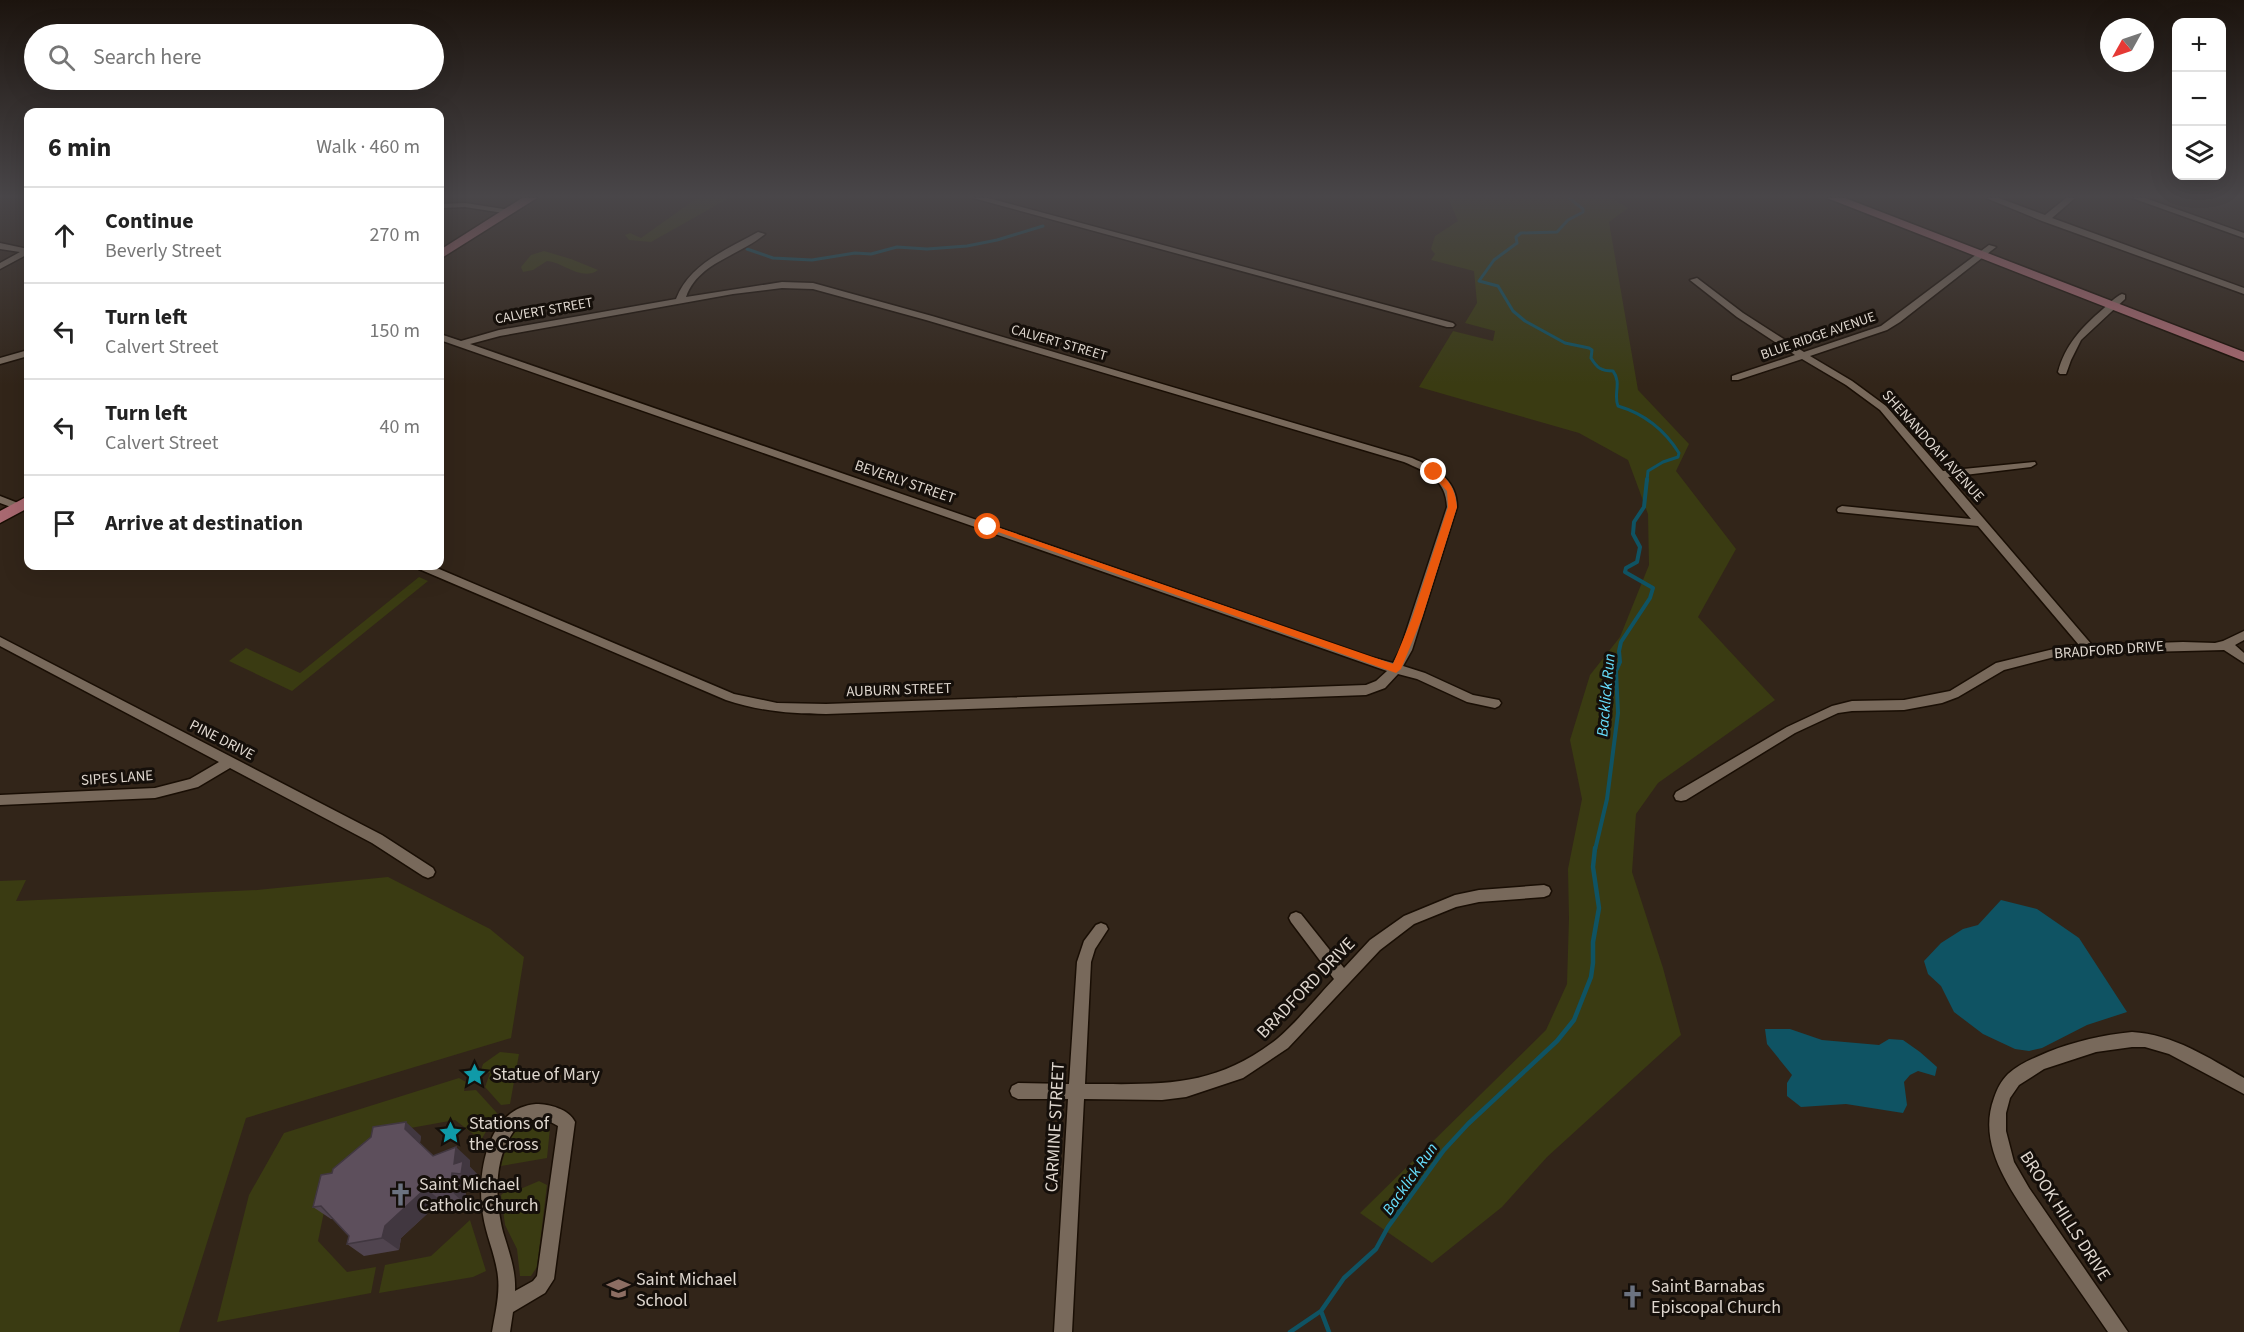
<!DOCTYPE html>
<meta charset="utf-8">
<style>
body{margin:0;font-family:"Source Sans 3",sans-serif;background:#f6f6f6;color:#222}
.controls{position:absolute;right:18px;top:18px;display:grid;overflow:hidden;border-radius:12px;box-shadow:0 6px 24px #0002}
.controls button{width:54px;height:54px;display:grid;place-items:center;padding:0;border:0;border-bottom:2px solid #e0e0e0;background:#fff;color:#222;font:30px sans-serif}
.compass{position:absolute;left:2100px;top:18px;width:54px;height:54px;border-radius:50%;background:#fff;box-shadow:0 6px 24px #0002;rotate:230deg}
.stop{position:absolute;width:18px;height:18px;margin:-14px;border:4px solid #ea580c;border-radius:50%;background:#fff}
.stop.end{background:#ea580c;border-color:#fff;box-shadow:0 2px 6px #0008}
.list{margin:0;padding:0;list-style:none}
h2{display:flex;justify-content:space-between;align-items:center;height:78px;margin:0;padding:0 24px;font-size:26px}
h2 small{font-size:20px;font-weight:400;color:#767676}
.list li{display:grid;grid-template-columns:39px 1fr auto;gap:18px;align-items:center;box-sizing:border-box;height:96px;padding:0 24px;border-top:2px solid #e0e0e0}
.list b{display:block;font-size:22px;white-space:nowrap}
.list p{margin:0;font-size:20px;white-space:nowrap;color:#767676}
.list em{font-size:20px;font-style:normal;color:#767676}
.icon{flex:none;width:33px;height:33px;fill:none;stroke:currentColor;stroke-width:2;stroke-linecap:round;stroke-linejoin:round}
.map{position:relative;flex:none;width:2244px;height:1332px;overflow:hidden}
.search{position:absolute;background:#fff;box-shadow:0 6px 24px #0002;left:24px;top:24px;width:420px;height:66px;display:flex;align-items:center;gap:15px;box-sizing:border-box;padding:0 21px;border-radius:33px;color:#767676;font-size:22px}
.panel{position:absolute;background:#fff;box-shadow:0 6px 24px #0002;left:24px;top:108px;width:420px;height:462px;border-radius:12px}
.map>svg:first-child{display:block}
.green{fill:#3a3b12}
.water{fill:#0f5363}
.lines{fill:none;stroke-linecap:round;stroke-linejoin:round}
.stream-far2{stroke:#0f5363;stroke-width:3}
.stream-far1{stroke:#0f5363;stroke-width:4}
.stream{stroke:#0f5363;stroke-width:4.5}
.street-casing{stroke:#190e04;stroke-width:3}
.primary-casing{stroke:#190e04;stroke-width:3}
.street{fill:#78695b;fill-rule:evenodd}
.primary{fill:#a96971;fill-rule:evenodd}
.wall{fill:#50444f}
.shaded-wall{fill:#413740}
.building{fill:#5d4f5c;stroke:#413740;stroke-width:1.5}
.route{fill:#ea580c}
.labels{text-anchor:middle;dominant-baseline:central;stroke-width:6;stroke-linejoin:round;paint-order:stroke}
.far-street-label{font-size:14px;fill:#dfd7cf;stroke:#150f0a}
.street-label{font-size:15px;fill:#dfd7cf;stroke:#150f0a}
.water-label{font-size:16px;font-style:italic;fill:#68e0ff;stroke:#150f0a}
.near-street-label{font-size:18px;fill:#dfd7cf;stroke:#150f0a}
.near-poi-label{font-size:18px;fill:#dfd7cf;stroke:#150f0a;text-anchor:start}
</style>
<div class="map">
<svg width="2244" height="1332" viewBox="0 0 2244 1332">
<rect width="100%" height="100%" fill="#322519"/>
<path class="green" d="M697,198H729L651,242L629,240L625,235L630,233L641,238Z
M1448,198H1612L1628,208L1609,222L1638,390L1689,444L1676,471L1736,549L1698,617L1775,700L1658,783L1636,814L1632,872L1663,968L1681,1035L1547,1157L1502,1207L1432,1263L1360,1213L1546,1030L1567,984L1569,918L1568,869L1582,799L1570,740L1590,675L1620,637L1649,565L1648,514L1628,460L1579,433L1419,387L1453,331L1493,341L1495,331L1465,323L1477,303L1474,271L1431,260L1435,254L1431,249L1435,236L1458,221Z
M544,251L571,259L598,270C582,282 563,262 547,261L533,270L523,272L521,267L531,255Z
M419,577L428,581L292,691L229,661L246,648L300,673Z
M388,877L490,929L524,957L511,1038L246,1118L179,1332H0V881L26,880L16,901L257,890Z
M500,1052L519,1054L510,1104L501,1105L485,1087L490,1073L481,1070L483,1064Z
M459,1078L466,1082L464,1091L476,1090L497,1113L481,1140L455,1120L377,1134L331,1178L318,1241L347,1272L376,1267L371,1293L217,1322L249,1195L284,1133Z
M532,1123H543L550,1128L547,1158L501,1166C507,1146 509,1127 532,1123Z
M539,1181L547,1185L537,1267L531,1276H520L517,1249L505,1225L501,1195C507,1190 511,1188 518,1190Z
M470,1220L486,1271L473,1277L379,1293L385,1265L431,1256Z"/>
<path class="water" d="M2001,900L2037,909L2079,938L2127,1012L2087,1025L2042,1048L2029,1051L2015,1049L1983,1034L1954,1012L1941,986L1928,974L1924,961L1941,943L1963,929L1978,925Z
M1765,1029H1790L1822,1040L1879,1045L1889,1039L1903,1040L1920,1052L1937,1067L1935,1076L1918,1071L1910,1075L1904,1082L1907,1105L1903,1113L1846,1104L1801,1107L1787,1096V1083L1792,1075L1767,1044Z"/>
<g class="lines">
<path class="stream-far2" d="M1569,198L1583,209V212L1568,220L1557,232L1521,233L1516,237L1517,243L1494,260L1479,281L1498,286L1513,311L1525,321L1565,343L1589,348L1592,350L1591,358C1597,368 1601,371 1613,371C1622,383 1613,394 1618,406C1645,414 1664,429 1679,453L1678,457L1663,462L1648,471L1647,481
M747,249L773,258L812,260L855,253L871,254L897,247L927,249L967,246L997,240L1043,226"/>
<path class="stream-far1" d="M1595,850L1607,799L1618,713L1616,671L1620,662L1619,651L1621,642L1650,598L1653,588L1625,572L1626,568L1637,562L1640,547L1633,534L1634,522L1644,507L1647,479"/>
<path class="stream" d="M1290,1332L1321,1311
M1329,1332L1321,1311L1344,1278L1376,1249L1388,1227L1444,1150L1468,1124L1557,1041L1574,1020L1591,977L1593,963V942L1599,908L1593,867L1595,848"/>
<defs>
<path id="street" d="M973,198H988L1453,323L1455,325L1453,327H1447Z
M1986,198H1999L2045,215L2066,198H2075L2052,218L2244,288V294L2042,221Z
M2132,198H2145L2244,233V238Z
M465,203L510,210L514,212L510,214L465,207L440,208V204Z
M758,232L765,234C740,256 698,262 686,297L782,282L813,283L932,316L1412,458C1435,468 1457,479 1457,507L1412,650L1403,666L1425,673L1473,695L1499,700L1501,703L1499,706L1495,708L1467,702L1417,679L1398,674L1385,688L1366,695L826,714C791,714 759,711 726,700L419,569L418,566H432L734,694L777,703L826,704L1366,685L1376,681L1387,671L440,340V334L461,341L499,330L676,299C689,264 728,249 758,232ZM782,288L813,289L926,320L1404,462C1427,472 1446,479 1447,507L1400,650L1393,663L1371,657L470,344L500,336L733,294Z
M0,243L28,249V254L0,269V263L20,252L0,249Z
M1989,245L1996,247L1900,322L1887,330L1810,356L1852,381L1886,406L1943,471L2035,462L2036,464L2031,467L1948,477L2092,645L2183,642L2215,643L2223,641L2244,631V640L2235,645L2244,653V663L2224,650L2066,654L2004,670L1958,697L1942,703L1904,710L1852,711L1838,713L1795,733L1686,800L1681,801L1676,800L1674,796L1676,792L1787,727L1832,706L1852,701L1904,700L1950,691L1996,663L2066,646L2079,645L1978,526L1838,512L1837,510L1838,508L1842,506L1971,519L1880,410L1846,385L1802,359L1738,380H1732V376L1795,355L1737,317L1690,280L1697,278L1743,313L1804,352L1881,326Z
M2122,294L2125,295V299L2081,340L2071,360L2066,374H2060L2058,372C2065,345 2082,327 2103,309C2109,304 2115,297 2122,294Z
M28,350V356L0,364V358Z
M0,496L23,505L24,507L19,510L0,503Z
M0,637L382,835L433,868L435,872L433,876L428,878L423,876L372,843L230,768L198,787L155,798L0,805V795L155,788L190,779L219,762L0,646Z
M1544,885L1549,887L1551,891L1549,895L1544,897L1479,902L1456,907L1414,924L1380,950L1288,1048L1243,1078L1186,1097L1162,1100L1084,1099L1072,1332H1054L1068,1099H1018L1012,1096L1010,1091L1012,1086L1018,1083L1069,1084L1077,962L1084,941L1096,925L1101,923L1106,925L1108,929L1095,949L1091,962L1085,1084C1161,1084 1213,1089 1277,1039C1297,1022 1316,998 1334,979L1291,922L1289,918L1291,914L1296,912L1301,914L1344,968L1370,940L1404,916L1455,895L1479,890Z
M2132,1032C2173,1034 2209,1058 2244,1078V1094L2169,1054L2145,1047H2132L2096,1052L2044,1069L2019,1085L2010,1098L2006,1113V1131L2014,1162L2029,1188L2128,1332H2108C2085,1298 2061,1265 2038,1231C2013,1192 1976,1147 1994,1098C1997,1089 2001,1081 2008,1074C2019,1064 2034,1058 2048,1052C2075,1041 2103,1035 2132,1032Z
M536,1104C549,1104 569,1109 575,1122L554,1279L545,1293L513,1312L510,1332H492C495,1314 500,1295 498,1277C496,1256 486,1236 483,1215C476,1175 487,1108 536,1104ZM530,1120H547L558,1126L537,1276L533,1281L515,1291C516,1270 509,1252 503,1232C496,1203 493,1165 510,1137C515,1129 520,1122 530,1120Z"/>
<path id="primary" d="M522,198H537L440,259V250Z
M1827,198H1845L2244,352V361Z
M28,496V508L0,523V511Z"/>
</defs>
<use href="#street" class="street-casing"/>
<use href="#primary" class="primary-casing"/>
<use href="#street" class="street"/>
<use href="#primary" class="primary"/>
</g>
<path class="wall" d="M421,1136L420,1143L434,1156L470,1160V1167L477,1174L475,1187L467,1186L464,1203L441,1201L401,1238L399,1250L364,1256L347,1244L349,1236L333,1219H331L313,1207L332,1173Z"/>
<path class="shaded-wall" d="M406,1122L421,1136L420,1143L405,1129Z
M456,1147L470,1160V1167L477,1174L475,1187L461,1174L454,1164Z
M452,1173L467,1186L464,1203L450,1190Z
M426,1188L441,1201L401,1238L399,1250L382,1238L385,1226Z"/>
<path class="building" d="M406,1122L405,1129L433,1156L456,1147L454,1164L463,1161L461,1174L452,1173L450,1190L426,1188L385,1226L382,1238L347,1244L349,1236L321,1206L313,1207L321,1175L332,1173L333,1169L371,1137L373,1127Z"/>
<linearGradient id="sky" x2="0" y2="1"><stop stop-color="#1c140e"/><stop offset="0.51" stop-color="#494649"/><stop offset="1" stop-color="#494649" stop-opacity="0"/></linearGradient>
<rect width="2244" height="385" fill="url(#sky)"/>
<path class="route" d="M1431,470H1437C1450,482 1455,489 1457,507L1422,618L1401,669L1396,673L984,527L991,525L1393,664L1412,618L1448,507L1447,491L1431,474Z"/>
<defs>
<symbol id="sight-bare" viewBox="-9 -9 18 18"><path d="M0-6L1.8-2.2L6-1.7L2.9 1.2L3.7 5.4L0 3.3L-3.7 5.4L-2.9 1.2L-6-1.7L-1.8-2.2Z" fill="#0f9aa8" stroke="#150f0a" stroke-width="2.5" paint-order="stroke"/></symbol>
<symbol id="church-bare" viewBox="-9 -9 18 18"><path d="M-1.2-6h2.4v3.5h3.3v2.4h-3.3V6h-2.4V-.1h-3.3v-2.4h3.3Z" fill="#6b7280" stroke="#150f0a" stroke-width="2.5" paint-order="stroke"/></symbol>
<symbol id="school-bare" viewBox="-9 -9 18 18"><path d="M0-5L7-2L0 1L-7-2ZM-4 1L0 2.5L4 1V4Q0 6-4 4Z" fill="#8d6e63" stroke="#150f0a" stroke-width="2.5" paint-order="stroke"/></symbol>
</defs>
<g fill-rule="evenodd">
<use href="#sight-bare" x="458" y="1058" width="33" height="33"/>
<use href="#sight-bare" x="434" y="1116" width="33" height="33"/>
<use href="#church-bare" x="384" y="1178" width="33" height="33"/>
<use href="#school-bare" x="602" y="1272" width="33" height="33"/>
<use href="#church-bare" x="1616" y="1280" width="33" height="33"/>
</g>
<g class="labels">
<g class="far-street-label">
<text transform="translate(544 311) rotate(-10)">CALVERT STREET</text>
<text transform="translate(1818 336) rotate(-19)">BLUE RIDGE AVENUE</text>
<text transform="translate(1059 343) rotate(16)">CALVERT STREET</text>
</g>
<g class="street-label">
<text transform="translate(1933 446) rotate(48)">SHENANDOAH AVENUE</text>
<text transform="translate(905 482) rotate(19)">BEVERLY STREET</text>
<text transform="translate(2109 650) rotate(-4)">BRADFORD DRIVE</text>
<text transform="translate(899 690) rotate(-2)">AUBURN STREET</text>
<text transform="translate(222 740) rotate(27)">PINE DRIVE</text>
<text transform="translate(117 778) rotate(-4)">SIPES LANE</text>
</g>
<g class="water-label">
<text transform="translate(1606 695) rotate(-85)">Backlick Run</text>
<text transform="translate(1410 1179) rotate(-55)">Backlick Run</text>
</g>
<g class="near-street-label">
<text transform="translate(1306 988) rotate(-46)">BRADFORD DRIVE</text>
<text transform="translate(1055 1127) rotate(-87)">CARMINE STREET</text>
<text transform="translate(2065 1216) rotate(57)">BROOK HILLS DRIVE</text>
</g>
<g class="near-poi-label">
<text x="492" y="1074">Statue of Mary</text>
<text x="469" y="1123">Stations of<tspan x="469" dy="21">the Cross</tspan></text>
<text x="419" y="1184">Saint Michael<tspan x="419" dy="21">Catholic Church</tspan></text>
<text x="636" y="1279">Saint Michael<tspan x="636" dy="21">School</tspan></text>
<text x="1651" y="1286">Saint Barnabas<tspan x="1651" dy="21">Episcopal Church</tspan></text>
</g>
</g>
</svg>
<div class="controls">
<button>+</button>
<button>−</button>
<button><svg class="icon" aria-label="layers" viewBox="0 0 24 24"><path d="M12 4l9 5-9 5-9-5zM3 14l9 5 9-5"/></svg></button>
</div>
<svg class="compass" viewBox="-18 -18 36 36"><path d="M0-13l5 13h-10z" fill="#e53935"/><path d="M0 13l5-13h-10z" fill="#767676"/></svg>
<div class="stop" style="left:988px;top:527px"></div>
<div class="stop end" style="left:1434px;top:472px"></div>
<div class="search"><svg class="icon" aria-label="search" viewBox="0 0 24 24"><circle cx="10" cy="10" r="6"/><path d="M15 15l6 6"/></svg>Search here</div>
<section class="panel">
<h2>6 min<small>Walk · 460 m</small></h2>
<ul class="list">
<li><svg class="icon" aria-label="ahead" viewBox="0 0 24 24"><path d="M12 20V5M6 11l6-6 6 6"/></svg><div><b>Continue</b><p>Beverly Street</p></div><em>270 m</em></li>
<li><svg class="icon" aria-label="left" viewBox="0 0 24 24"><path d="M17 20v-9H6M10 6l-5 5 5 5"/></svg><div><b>Turn left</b><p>Calvert Street</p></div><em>150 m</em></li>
<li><svg class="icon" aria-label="left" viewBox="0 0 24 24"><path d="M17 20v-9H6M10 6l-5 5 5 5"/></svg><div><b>Turn left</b><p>Calvert Street</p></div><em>40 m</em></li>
<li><svg class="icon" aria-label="arrive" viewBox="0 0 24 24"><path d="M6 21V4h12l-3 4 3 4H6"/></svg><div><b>Arrive at destination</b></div></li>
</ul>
</section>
</div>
